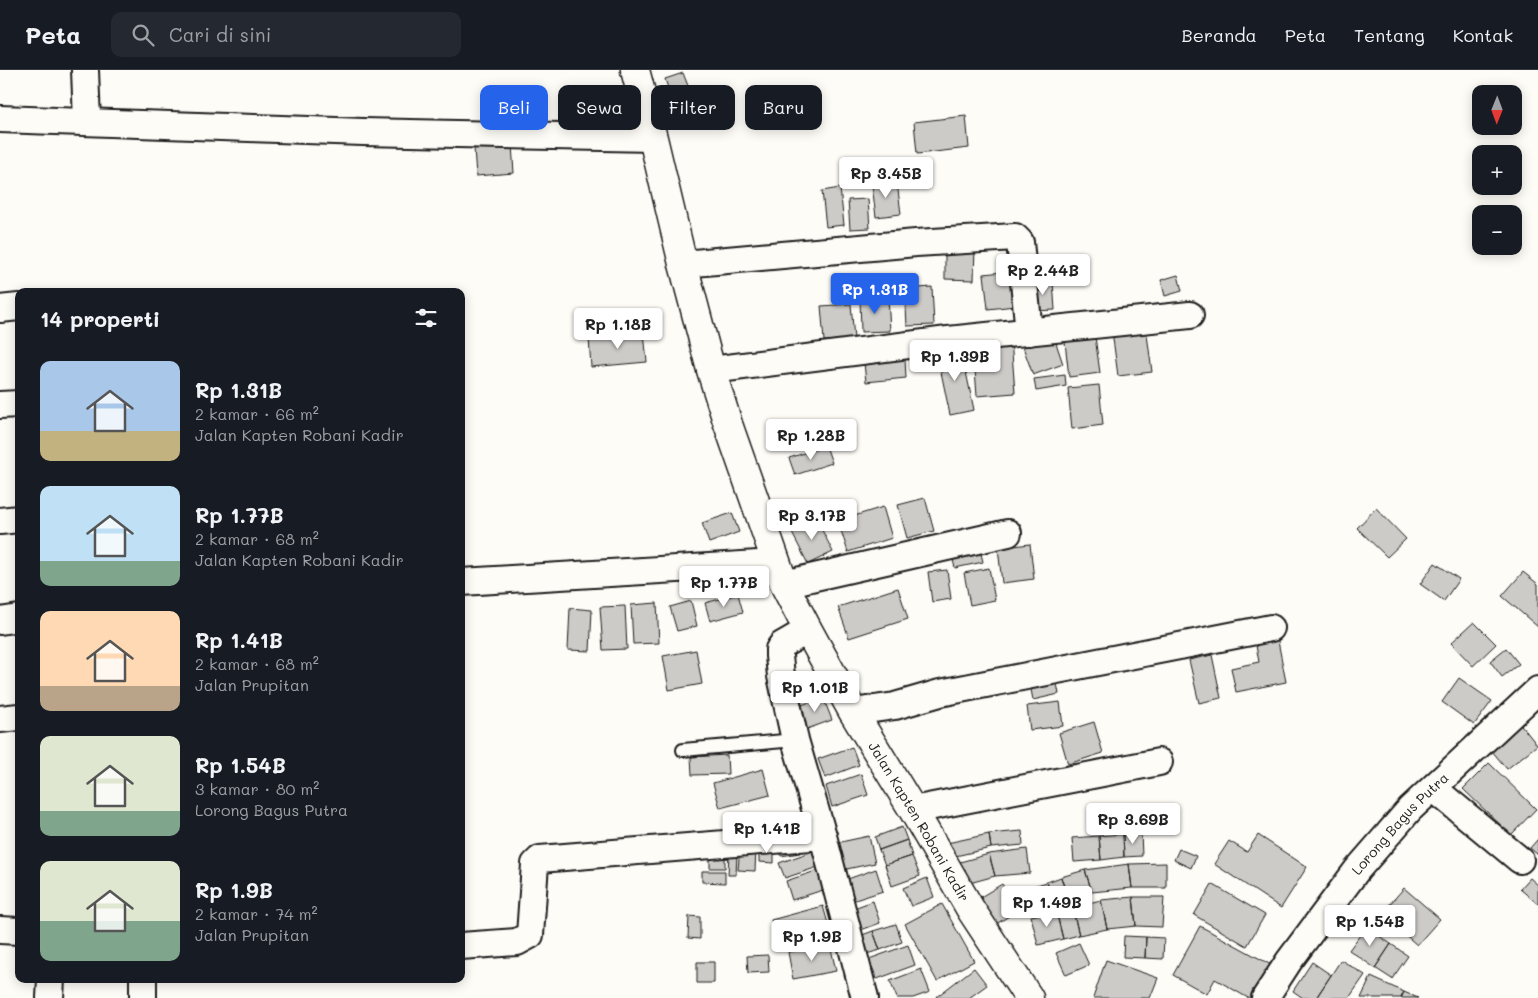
<!DOCTYPE html>
<html lang="id">
<meta charset="utf-8">
<style>
:root{--surface:#171b24;--page:#242831;--text:#f1f3f6;--muted:#9ea1a6;--line:#363941;--accent:#2563eb}
body{margin:0;font-family:Mali,sans-serif;background:var(--page);color:var(--text);height:100vh;display:flex;flex-direction:column;font-size:19px;white-space:nowrap}
*{box-sizing:border-box;margin:0}
p{font-size:16px;color:var(--muted)}
.icon{flex:none;width:28px;height:28px;fill:none;stroke:currentColor;stroke-width:2;stroke-linecap:round;stroke-linejoin:round}
.map{position:relative;flex:1;overflow:hidden}
.details{position:absolute;left:15px;top:218px;width:450px;height:695px;display:flex;flex-direction:column;background:var(--surface);border-radius:10px;box-shadow:0 2px 12px #0003}
.details>*{flex:none}
.banner{position:absolute;left:480px;top:15px;width:475px;height:45px;display:flex;gap:10px}
.needle{width:32px;rotate:181deg}
.buttons{position:absolute;left:1472px;top:15px;display:grid;gap:10px}
.buttons a{display:grid;place-items:center;width:50px;height:50px;border-radius:10px;background:var(--surface);box-shadow:0 2px 12px #0003;font-size:25px}
.price{position:absolute;translate:-50% -42px;padding:0 11px;border-radius:5px;background:#fff;color:#222;font-size:16px;line-height:32px;filter:drop-shadow(0 1px 2px #0008)}
.price::after{content:'';position:absolute;left:50%;top:30px;width:15px;height:11px;margin-left:-8px;background:inherit;clip-path:polygon(0 0,100% 0,50% 100%)}
.price.on{background:var(--accent);color:#fff}
ul{padding:0;list-style:none}
li{display:flex;align-items:center;gap:15px;height:125px;padding:0 25px}
li span{display:grid;place-items:center;flex:none;width:140px;height:100px;border-radius:10px;color:#555}
li>.icon{margin-inline-start:auto}
span .icon{width:60px;height:60px;fill:#fffc;stroke-width:1}
li b{font-size:21px}
h2{display:flex;justify-content:space-between;align-items:center;height:60px;padding:0 25px;font-size:21px}
.chip{padding:0 18px;border-radius:10px;background:var(--surface);box-shadow:0 2px 12px #0003;font-size:18px;line-height:45px}
.chip.on{background:var(--accent);color:#fff}
header{display:flex;align-items:center;gap:30px;box-sizing:border-box;height:70px;padding:0 25px;background:var(--surface);border-bottom:1px solid var(--line)}
header strong{font-size:24px}
nav{display:flex;gap:28px;margin-inline-start:auto;font-size:18px}
.search{width:350px;height:45px;background:var(--page);display:flex;align-items:center;gap:12px;box-sizing:border-box;padding:0 18px;border-radius:10px;color:var(--muted);font-size:19px}
.map>svg:first-child{display:block}
</style>
<header>
<strong>Peta</strong>
<div class="search"><svg class="icon" aria-label="search" viewBox="0 0 24 24"><circle cx="10" cy="10" r="6"/><path d="M15 15l6 6"/></svg>Cari di sini</div>
<nav><a>Beranda</a><a>Peta</a><a>Tentang</a><a>Kontak</a></nav>
</header>
<div class="map">
<svg width="1538" height="928" viewBox="0 0 1538 928">
<rect width="100%" height="100%" fill="#fdfcf7"/>
<filter id="ink" filterUnits="userSpaceOnUse"><feTurbulence type="fractalNoise" baseFrequency=".02" numOctaves="2"/><feDisplacementMap in="SourceGraphic" scale="10" xChannelSelector="R" yChannelSelector="G"/><feConvolveMatrix kernelMatrix="1 2 1 2 8 2 1 2 1" color-interpolation-filters="sRGB"/></filter>
<g filter="url(#ink)">
<!-- building -->
<path fill="#cccbc8" stroke="#1c1c1c" d="M683,3L690,21L671,27L665,9Z
M966,46L969,78L917,84L914,52Z
M512,75L514,103L476,106L474,78Z
M897,112L901,144L876,147L872,115Z
M840,118L844,155L826,157L822,121Z
M868,129L870,158L850,159L848,130Z
M945,177H975L974,210L945,209Z
M1011,201L1015,236L988,239L984,204Z
M1178,205L1182,221L1165,226L1161,210Z
M1053,211L1055,240L1033,241L1031,212Z
M932,217L934,255L907,256L905,219Z
M888,227L890,261L861,262L860,228Z
M851,234L854,269L824,271L821,236Z
M1146,257L1152,302L1118,306L1112,261Z
M1094,259L1100,303L1069,307L1064,263Z
M644,263L647,292L591,297L589,268Z
M1053,264L1063,294L1033,305L1022,274Z
M1011,269L1015,323L977,326L973,272Z
M961,278L974,340L950,345L937,283Z
M905,289L906,308L866,312L864,293Z
M1065,305L1066,316L1036,321L1034,309Z
M1099,315L1103,355L1072,359L1068,318Z
M826,376L832,393L795,405L789,388Z
M925,428L934,461L907,468L898,435Z
M883,437L892,468L848,482L838,451Z
M1376,438L1406,469L1387,487L1357,458Z
M732,443L739,462L709,473L702,453Z
M816,448L833,482L808,494L791,461Z
M1030,474L1034,509L1002,513L998,478Z
M979,475L983,492L955,498L951,482Z
M1435,493L1459,509L1444,531L1420,514Z
M989,498L995,530L970,535L964,503Z
M947,500L951,529L932,532L928,502Z
M1523,502L1538,514V557L1502,526Z
M898,518L908,549L849,568L838,537Z
M738,524L743,542L710,551L705,533Z
M691,531L697,556L677,561L670,537Z
M657,533L659,573L633,574L631,535Z
M625,536L627,579L603,580L600,537Z
M570,538L592,540L590,581L568,580Z
M1474,552L1496,574L1473,596L1451,573Z
M1277,566L1286,612L1236,622L1231,598L1259,592L1255,570Z
M1506,578L1519,594L1502,607L1490,591Z
M696,580L702,614L669,620L663,586Z
M1212,585L1221,628L1199,633L1189,590Z
M1055,603L1059,624L1033,630L1029,609Z
M1459,608L1492,631L1474,655L1442,632Z
M823,627L832,650L807,659L799,636Z
M1060,632L1063,656L1030,660L1027,636Z
M1518,651L1537,675L1507,699L1487,675Z
M1094,652L1103,683L1068,694L1059,663Z
M852,677L859,695L825,708L818,689Z
M727,685L728,704L692,705L691,687Z
M1489,693L1536,739L1511,765L1463,719Z
M763,699L770,725L720,738L713,713Z
M861,704L868,725L832,737L826,716Z
M902,757L907,770L879,780L875,767Z
M1022,761L1023,775L991,778L989,764Z
M1141,763L1142,786L1124,787L1123,764Z
M989,764L991,778L951,787L947,773Z
M1123,764L1124,787L1101,790L1099,766Z
M1258,765L1307,797L1281,838L1214,794L1229,771L1247,782Z
M869,766L875,793L842,800L836,773Z
M1099,766L1101,790L1074,792L1072,768Z
M1538,769V785L1530,778Z
M797,770L800,783L781,786L779,773Z
M907,770L912,786L885,795L879,780Z
M759,775H774V793L759,792Z
M740,776L756,777L755,801L738,800Z
M819,779L824,795L785,808L779,793Z
M1027,779L1030,803L995,806L989,784Z
M1179,779L1196,786L1191,798L1174,790Z
M710,782H725V798H710Z
M729,782H737L736,805H728Z
M989,784L995,806L966,814L960,792Z
M912,786L920,806L892,816L885,795Z
M1166,793V818H1132L1129,794Z
M1129,794L1132,818L1092,822L1085,800Z
M822,799L829,818L792,830L786,811Z
M876,799L883,821L852,831L845,810Z
M1085,800L1092,822L1068,830L1061,807Z
M702,801H725V813L702,812Z
M1061,807L1068,830L1054,834L1047,812Z
M927,808L934,827L911,836L903,818Z
M1530,808L1538,815V834L1520,819Z
M1047,812L1054,834L1027,843L1020,820Z
M1002,814L1019,840L996,854L979,828Z
M1212,814L1265,845L1247,876L1194,845Z
M1404,818L1440,849L1417,875L1381,844Z
M1133,827L1136,856L1107,859L1101,830Z
M1133,827H1164L1162,857L1136,856Z
M1101,830L1107,859L1079,865L1072,837Z
M873,831L880,853L861,860L854,838Z
M942,834L974,891L937,911L905,854Z
M823,836L831,864L779,878L771,850Z
M1072,837L1079,865L1063,869L1056,841Z
M1056,841L1063,869L1038,875L1031,846Z
M689,846L700,847V869L688,868Z
M896,854L902,872L880,880L873,861Z
M1200,856L1275,897L1258,928H1248L1215,909L1207,924L1173,905Z
M1366,857L1391,874L1375,898L1349,880Z
M873,861L880,880L863,885L857,867Z
M1124,866L1146,867L1145,888L1123,887Z
M1146,867L1164,868L1163,889L1145,888Z
M1079,873L1089,895L1066,905L1056,883Z
M830,874L836,901L793,909L788,882Z
M1391,874L1408,886L1392,909L1375,898Z
M908,875L915,895L877,909L869,889Z
M768,885L769,902L748,903L747,886Z
M1106,890L1158,908L1150,928H1093Z
M1341,890L1365,905L1349,928H1316Z
M697,892H714V913H697Z
M1312,892L1331,905L1316,928H1303L1293,921Z
M974,898L987,915L969,928H935Z
M921,899L930,922L913,928H897L890,911Z
M1371,907L1404,922L1401,928H1361Z
M1404,922L1418,928H1401Z"/>
<g fill="none" stroke-linecap="round" stroke-linejoin="round">
<defs>
<path id="lane" d="M683,680L795,670"/>
<g id="street">
<path d="M85,0L87,52"/>
<path d="M0,49L363,62L653,68"/>
<path d="M683,194L916,173L1015,167L1020,172L1029,262"/>
<path d="M0,239L19,237"/>
<path d="M711,300L948,270L1190,245"/>
<path d="M0,335L19,334"/>
<path d="M0,451L19,449"/>
<path d="M461,512L776,493"/>
<path d="M784,514L1008,463"/>
<path d="M0,551L19,548"/>
<path d="M808,560L782,575L779,579V586L781,606L795,670L823,766L865,928"/>
<path d="M853,642L895,636L940,623L1271,558"/>
<path d="M0,649L19,647"/>
<path d="M1433,718L1520,790"/>
<path d="M913,740L1159,692"/>
<path d="M0,860L19,861"/>
<path d="M461,876L517,872L530,865L535,794L540,789L823,766"/>
<path d="M50,928L51,909"/>
<path d="M143,928V909"/>
<path id="s1" d="M1265,928L1289,891L1357,800L1410,739L1538,620"/>
</g>
<g id="secondary">
<path id="s2" d="M635,0L653,68L683,194L711,300L728,354L784,514L808,560L853,642L913,740L971,840L1029,928"/>
</g>
</defs>
<!-- lane casing -->
<use href="#lane" stroke="#1c1c1c" stroke-width="16"/>
<!-- street casing -->
<use href="#street" stroke="#1c1c1c" stroke-width="30"/>
<!-- secondary casing -->
<use href="#secondary" stroke="#1c1c1c" stroke-width="31"/>
<!-- lane -->
<use href="#lane" stroke="#fdfcf7" stroke-width="12"/>
<!-- street -->
<use href="#street" stroke="#fdfcf7" stroke-width="26"/>
<!-- secondary -->
<use href="#secondary" stroke="#fdfcf7" stroke-width="28"/>
</g>
</g>
<g text-anchor="middle" stroke-width="4" stroke-linejoin="round" paint-order="stroke">
<!-- street labels -->
<g font-size="14" fill="#1c1c1c" stroke="#fdfcf7">
<text dy="5" stroke="none"><textPath href="#s2" startOffset="809">Jalan Kapten Robani Kadir</textPath></text>
<text dy="5" stroke="none"><textPath href="#s1" startOffset="221">Lorong Bagus Putra</textPath></text>
</g>
</g>
</svg>
<div class="buttons">
<a><svg class="needle" viewBox="-14 -14 28 28"><path d="M0-13l5 13h-10z" fill="#e53935"/><path d="M0 13l5-13h-10z" fill="#9ea1a6"/></svg></a>
<a>+</a>
<a>−</a>
</div>
<b class="price" style="left:886px;top:129px">Rp 3.45B</b>
<b class="price" style="left:1043px;top:226px">Rp 2.44B</b>
<b class="price on" style="left:875px;top:245px">Rp 1.31B</b>
<b class="price" style="left:618px;top:280px">Rp 1.18B</b>
<b class="price" style="left:955px;top:312px">Rp 1.39B</b>
<b class="price" style="left:811px;top:391px">Rp 1.28B</b>
<b class="price" style="left:812px;top:471px">Rp 3.17B</b>
<b class="price" style="left:724px;top:538px">Rp 1.77B</b>
<b class="price" style="left:815px;top:643px">Rp 1.01B</b>
<b class="price" style="left:1133px;top:775px">Rp 3.69B</b>
<b class="price" style="left:767px;top:784px">Rp 1.41B</b>
<b class="price" style="left:1047px;top:858px">Rp 1.49B</b>
<b class="price" style="left:1370px;top:877px">Rp 1.54B</b>
<b class="price" style="left:812px;top:892px">Rp 1.9B</b>
<div class="banner">
<a class="chip on">Beli</a>
<a class="chip">Sewa</a>
<a class="chip">Filter</a>
<a class="chip">Baru</a>
</div>
<section class="details">
<h2>14 properti<svg class="icon" aria-label="filters" viewBox="0 0 24 24"><path d="M4 7h16M4 17h16"/><circle cx="9" cy="7" r="2"/><circle cx="15" cy="17" r="2"/></svg></h2>
<ul>
<li><span style="background:linear-gradient(#a9c7e8 70%,#c2b280 0)"><svg class="icon" aria-label="home" viewBox="0 0 24 24"><path d="M3 11l9-7 9 7M6 9v11h12V9"/></svg></span><div><b>Rp 1.31B</b><p>2 kamar · 66 m²</p><p>Jalan Kapten Robani Kadir</p></div></li>
<li><span style="background:linear-gradient(#bfe0f5 75%,#7fa58c 0)"><svg class="icon" aria-label="home" viewBox="0 0 24 24"><path d="M3 11l9-7 9 7M6 9v11h12V9"/></svg></span><div><b>Rp 1.77B</b><p>2 kamar · 68 m²</p><p>Jalan Kapten Robani Kadir</p></div></li>
<li><span style="background:linear-gradient(#ffd9b3 75%,#b9a48a 0)"><svg class="icon" aria-label="home" viewBox="0 0 24 24"><path d="M3 11l9-7 9 7M6 9v11h12V9"/></svg></span><div><b>Rp 1.41B</b><p>2 kamar · 68 m²</p><p>Jalan Prupitan</p></div></li>
<li><span style="background:linear-gradient(#dfe7d0 75%,#7fa58c 0)"><svg class="icon" aria-label="home" viewBox="0 0 24 24"><path d="M3 11l9-7 9 7M6 9v11h12V9"/></svg></span><div><b>Rp 1.54B</b><p>3 kamar · 80 m²</p><p>Lorong Bagus Putra</p></div></li>
<li><span style="background:linear-gradient(#dfe7d0 60%,#7fa58c 0)"><svg class="icon" aria-label="home" viewBox="0 0 24 24"><path d="M3 11l9-7 9 7M6 9v11h12V9"/></svg></span><div><b>Rp 1.9B</b><p>2 kamar · 74 m²</p><p>Jalan Prupitan</p></div></li>
</ul>
</section>
</div>
